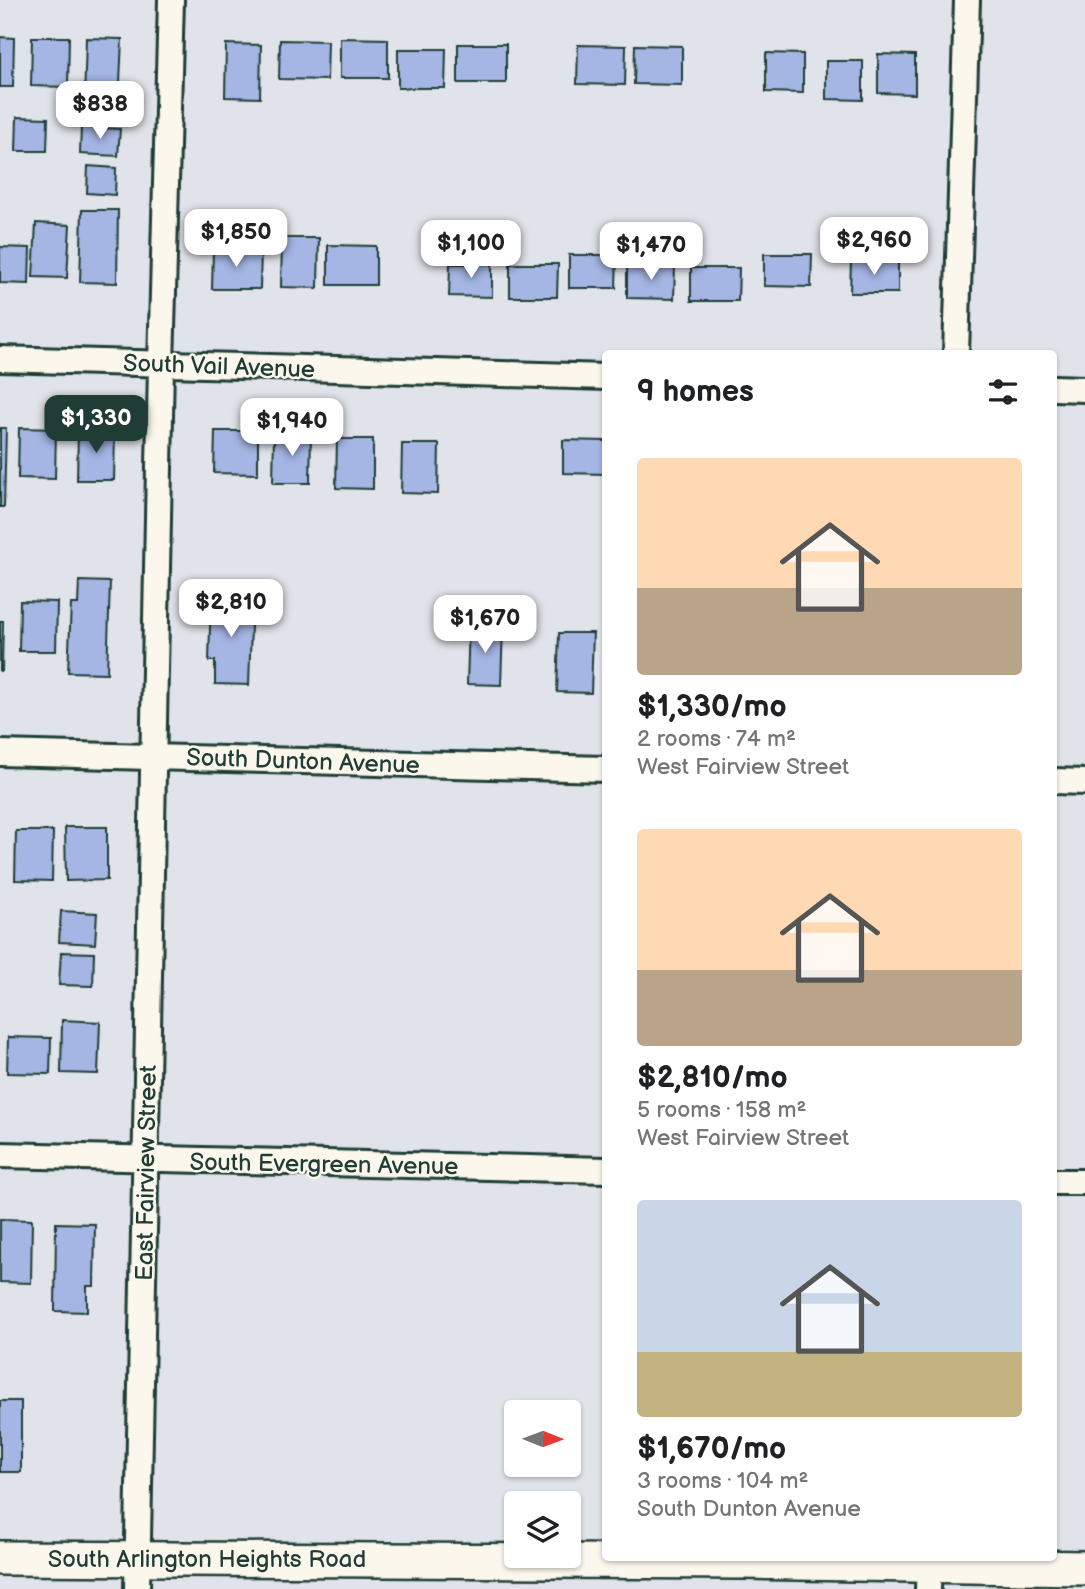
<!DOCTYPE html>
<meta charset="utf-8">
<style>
:root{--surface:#fff;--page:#f6f6f6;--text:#202124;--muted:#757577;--accent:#1f3d34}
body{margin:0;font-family:"Balsamiq Sans",sans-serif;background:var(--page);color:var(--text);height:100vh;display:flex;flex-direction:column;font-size:26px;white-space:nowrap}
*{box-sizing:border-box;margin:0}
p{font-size:23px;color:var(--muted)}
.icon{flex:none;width:38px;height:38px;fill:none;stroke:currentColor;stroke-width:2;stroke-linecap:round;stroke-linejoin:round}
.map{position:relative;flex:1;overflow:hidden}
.drawer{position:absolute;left:602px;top:350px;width:455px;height:1211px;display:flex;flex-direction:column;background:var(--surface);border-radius:7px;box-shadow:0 2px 5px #0004}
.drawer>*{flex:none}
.needle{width:46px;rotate:91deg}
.buttons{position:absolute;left:504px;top:1400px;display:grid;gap:14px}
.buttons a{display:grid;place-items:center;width:77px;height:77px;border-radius:7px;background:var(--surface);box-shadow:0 2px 5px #0004;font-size:35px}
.price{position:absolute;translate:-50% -60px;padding:0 16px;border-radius:14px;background:#fff;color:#222;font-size:23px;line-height:46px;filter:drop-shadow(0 2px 4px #0008)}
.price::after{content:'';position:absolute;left:50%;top:42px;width:21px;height:16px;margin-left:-10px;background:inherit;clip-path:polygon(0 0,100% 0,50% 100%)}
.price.selected{background:var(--accent);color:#fff}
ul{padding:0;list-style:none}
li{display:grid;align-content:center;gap:14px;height:371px;padding:0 35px}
li span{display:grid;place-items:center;height:217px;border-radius:7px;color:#555}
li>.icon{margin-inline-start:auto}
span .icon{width:126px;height:126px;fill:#fffc;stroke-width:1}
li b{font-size:30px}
h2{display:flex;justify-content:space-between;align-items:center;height:84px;padding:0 35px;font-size:30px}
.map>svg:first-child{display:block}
</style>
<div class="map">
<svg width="1085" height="1589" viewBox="0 0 1085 1589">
<rect width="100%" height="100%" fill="#e1e3ea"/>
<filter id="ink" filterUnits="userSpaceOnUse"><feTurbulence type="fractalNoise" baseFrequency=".0143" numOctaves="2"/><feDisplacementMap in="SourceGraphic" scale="14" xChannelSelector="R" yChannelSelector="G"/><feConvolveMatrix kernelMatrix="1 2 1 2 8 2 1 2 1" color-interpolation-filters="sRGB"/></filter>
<g filter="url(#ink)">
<!-- building -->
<path fill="#a5b5e4" stroke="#1f3d34" stroke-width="2" d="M0,37L14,38L13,87H0Z
M32,37H69L68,87L31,86Z
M86,38L122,39L119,104L84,103Z
M340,38L388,39V78H340Z
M280,40L328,41L327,80L279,79Z
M226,44L261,45L260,98L225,97Z
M458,44H506V83H458Z
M578,45L626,46L625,85L577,84Z
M635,45L682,46V85L634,84Z
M398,49H446L445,88H398Z
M766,53L803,54V93L766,92Z
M878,54L915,55V94L878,93Z
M826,61H863V100L826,99Z
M17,117L48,118L47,151H16Z
M81,127L120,129L118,156L80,154Z
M88,166L116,168L115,195L87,193Z
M82,210H118L117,283L80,282Z
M36,223L70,225L67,278L33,277Z
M282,238H319L318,288L281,287Z
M328,245L376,246V285H328Z
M0,247L30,248L29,284L0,283Z
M213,249L261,250L260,289H212Z
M764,254H812L811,287L764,286Z
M569,255H617L616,288H569Z
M851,260H898V293H850Z
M450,264H492V297L449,296Z
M510,264H558L557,297H510Z
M627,265L675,266L674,299L627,298Z
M691,268H739L738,301H691Z
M0,428H6L4,507H0Z
M19,428L56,429L55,479L18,478Z
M78,430H115L114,480H77Z
M215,431H258V474L214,473Z
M274,433L311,434L310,483H273Z
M337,439H373V489L336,488Z
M563,440L606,441V474L563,473Z
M402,444H439L438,494L401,493Z
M79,581L110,582L107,673L68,672L71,604H78Z
M211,595L252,596L249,685L215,684V661H209Z
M20,601L57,602L56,651H19Z
M0,621H3L2,671H0Z
M469,624L503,625L501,685L467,684Z
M559,633H593L591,693L557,692Z
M65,827H107V880L66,881Z
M16,831H53L52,881L15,880Z
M61,911L97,913L95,944L59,942Z
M61,952L94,953L93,986L59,985Z
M62,1020L100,1022L98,1074L61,1073Z
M8,1037L51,1038L50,1074L7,1073Z
M0,1219L32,1220L31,1283L0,1282Z
M56,1223L95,1224L94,1286H87V1312L55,1311Z
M0,1401H21V1472H0Z"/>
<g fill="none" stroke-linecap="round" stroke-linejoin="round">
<defs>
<path id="minor" d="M956,354L967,0
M0,359L606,377
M1054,388L1085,389
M0,753L606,769
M1054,781L1085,782
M0,1155L606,1170
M1054,1182H1085
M137,1589L161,365L171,0
M928,1589L929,1558"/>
<path id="secondary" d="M0,1558L744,1562L1085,1568"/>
</defs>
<!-- minor casing -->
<use href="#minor" stroke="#1f3d34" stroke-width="30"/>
<!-- secondary casing -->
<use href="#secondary" stroke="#1f3d34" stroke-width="38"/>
<!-- minor -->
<use href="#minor" stroke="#fbf7ec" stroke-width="24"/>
<!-- secondary -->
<use href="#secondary" stroke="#fbf7ec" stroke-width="33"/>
</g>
</g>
<g text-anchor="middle" stroke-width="5" stroke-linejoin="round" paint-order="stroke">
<!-- street labels -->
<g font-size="24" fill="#1f3d34" stroke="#fbf7ec">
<text transform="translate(219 366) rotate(2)" y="8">South Vail Avenue</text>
<text transform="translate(303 761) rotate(2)" y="8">South Dunton Avenue</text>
<text transform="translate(324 1164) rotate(1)" y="8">South Evergreen Avenue</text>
<text transform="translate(146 1173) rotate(-89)" y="8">East Fairview Street</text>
<text x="207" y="1567">South Arlington Heights Road</text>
</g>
</g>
</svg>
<div class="buttons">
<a><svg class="needle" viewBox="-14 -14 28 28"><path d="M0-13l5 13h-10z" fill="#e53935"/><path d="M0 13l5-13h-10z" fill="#757577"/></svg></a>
<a><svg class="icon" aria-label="layers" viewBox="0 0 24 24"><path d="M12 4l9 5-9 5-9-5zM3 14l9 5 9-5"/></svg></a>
</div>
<b class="price" style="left:100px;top:141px">$838</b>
<b class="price" style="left:236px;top:269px">$1,850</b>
<b class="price" style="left:874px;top:277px">$2,960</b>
<b class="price" style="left:471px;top:280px">$1,100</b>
<b class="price" style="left:651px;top:282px">$1,470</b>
<b class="price selected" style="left:96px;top:455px">$1,330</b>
<b class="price" style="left:292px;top:458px">$1,940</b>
<b class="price" style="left:231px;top:639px">$2,810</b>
<b class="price" style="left:485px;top:655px">$1,670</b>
<section class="drawer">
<h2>9 homes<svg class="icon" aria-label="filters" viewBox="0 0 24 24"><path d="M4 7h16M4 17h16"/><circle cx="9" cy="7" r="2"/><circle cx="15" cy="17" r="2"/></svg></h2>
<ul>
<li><span style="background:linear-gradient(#ffd9b3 60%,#b9a48a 0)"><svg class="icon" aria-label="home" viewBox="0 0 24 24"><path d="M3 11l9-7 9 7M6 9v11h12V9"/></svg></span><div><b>$1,330/mo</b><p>2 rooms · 74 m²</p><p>West Fairview Street</p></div></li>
<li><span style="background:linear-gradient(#ffd9b3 65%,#b9a48a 0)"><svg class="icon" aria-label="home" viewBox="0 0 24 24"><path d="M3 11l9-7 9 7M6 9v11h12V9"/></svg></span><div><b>$2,810/mo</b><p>5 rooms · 158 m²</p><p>West Fairview Street</p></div></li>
<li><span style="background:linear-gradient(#c9d6e8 70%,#c2b280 0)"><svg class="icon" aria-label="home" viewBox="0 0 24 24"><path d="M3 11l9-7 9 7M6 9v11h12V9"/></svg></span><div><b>$1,670/mo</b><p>3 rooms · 104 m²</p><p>South Dunton Avenue</p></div></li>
</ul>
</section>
</div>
